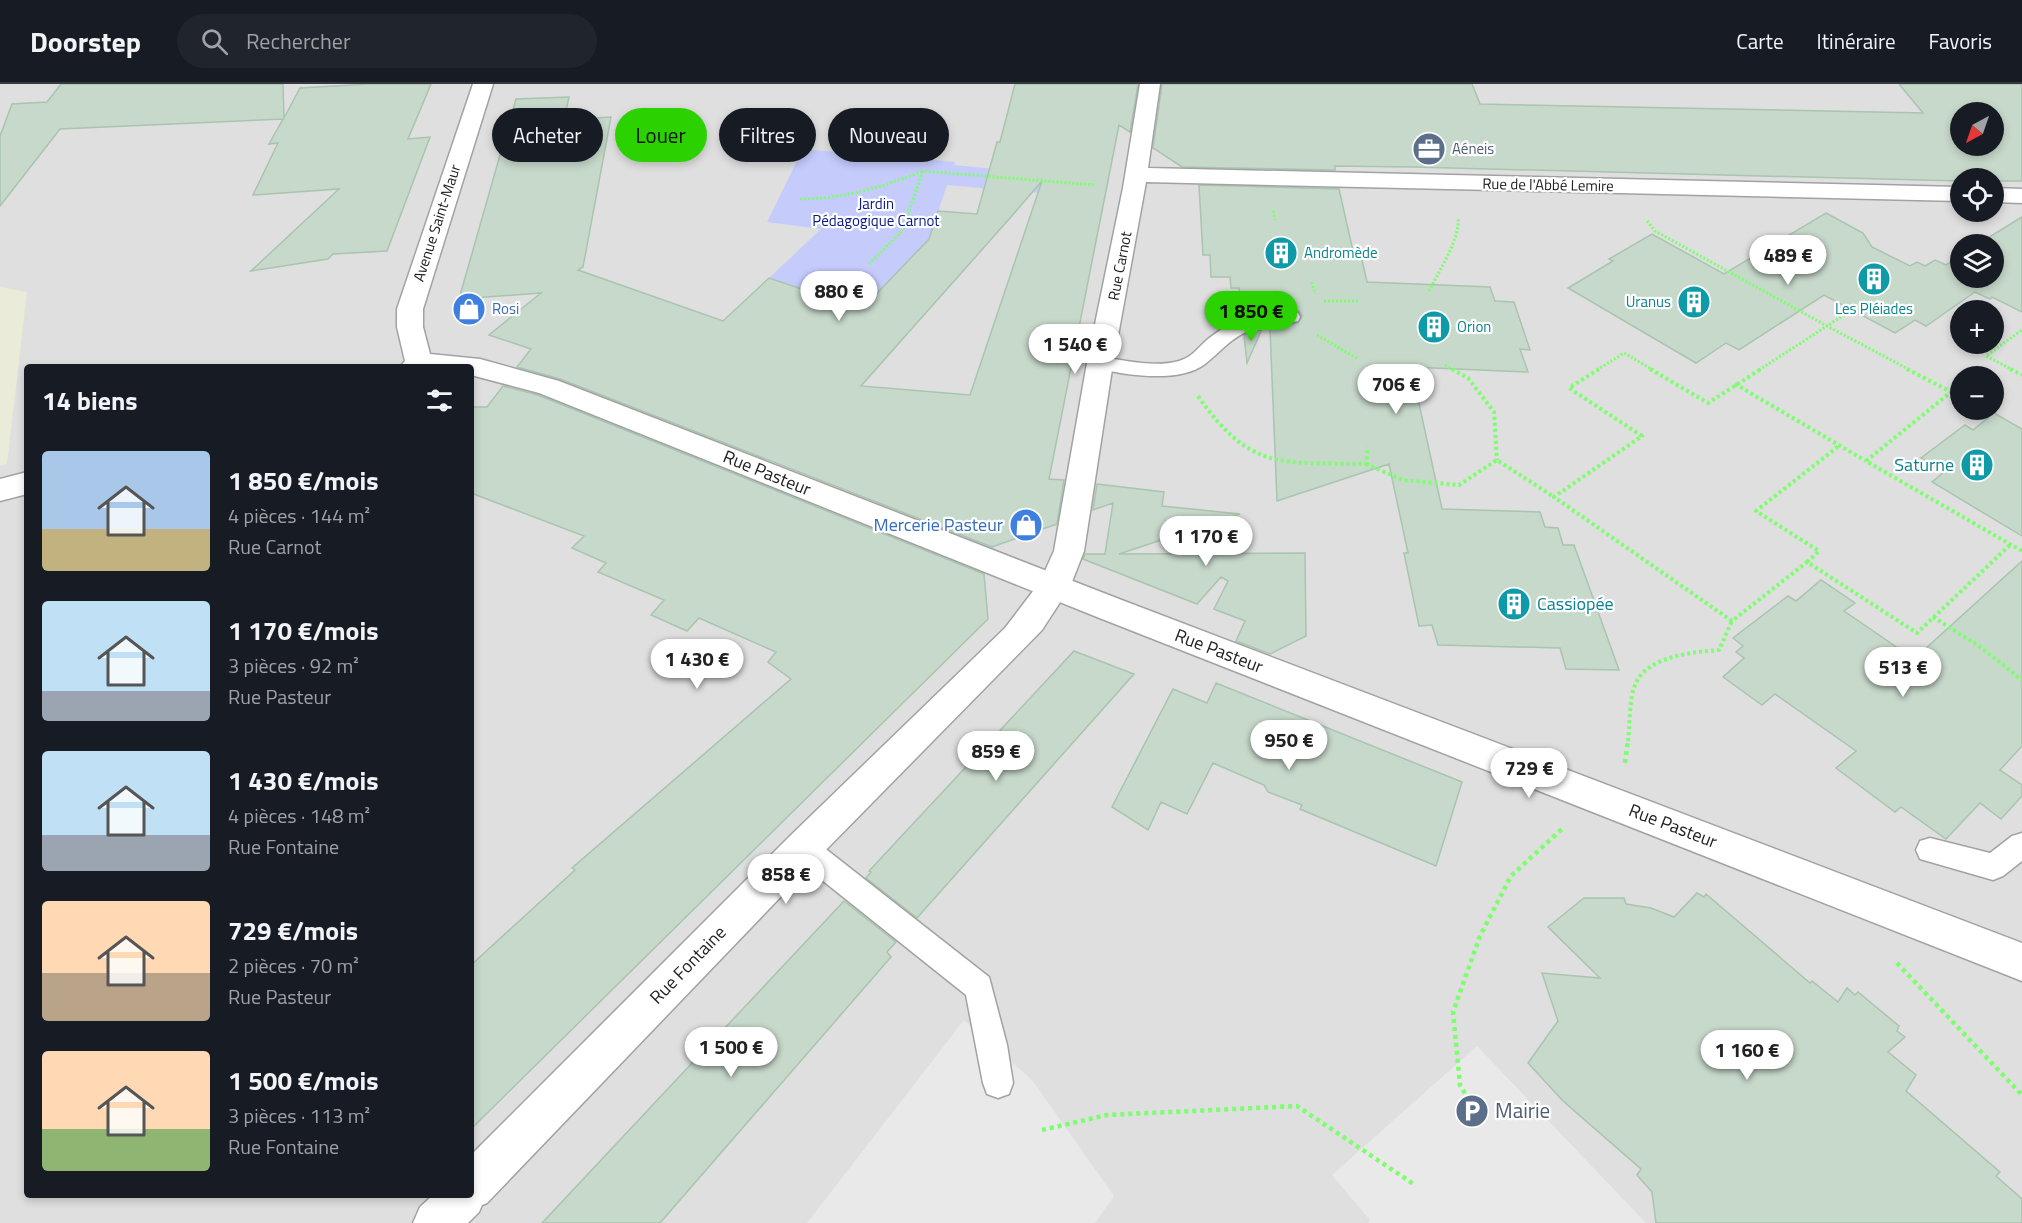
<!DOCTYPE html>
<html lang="fr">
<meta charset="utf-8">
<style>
:root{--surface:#171b24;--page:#20242c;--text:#f1f3f6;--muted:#9ea1a6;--line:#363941;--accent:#2cd200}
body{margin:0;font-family:"Titillium Web",sans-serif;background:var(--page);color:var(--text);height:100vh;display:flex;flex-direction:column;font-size:22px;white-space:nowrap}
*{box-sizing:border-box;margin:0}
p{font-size:20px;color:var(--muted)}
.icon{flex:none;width:33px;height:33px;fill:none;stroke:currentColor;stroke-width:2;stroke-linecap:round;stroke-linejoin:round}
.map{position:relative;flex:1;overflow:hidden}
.side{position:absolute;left:24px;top:280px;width:450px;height:834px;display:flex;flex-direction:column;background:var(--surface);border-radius:6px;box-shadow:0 3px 9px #0003}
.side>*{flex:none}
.top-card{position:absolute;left:492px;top:24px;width:570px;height:54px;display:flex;gap:12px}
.needle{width:39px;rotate:220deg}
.tools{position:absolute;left:1950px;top:18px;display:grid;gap:12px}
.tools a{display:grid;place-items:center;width:54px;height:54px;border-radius:50%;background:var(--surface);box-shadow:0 3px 9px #0003;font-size:30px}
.price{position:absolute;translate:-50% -51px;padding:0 14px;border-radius:21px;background:#fff;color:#222;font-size:20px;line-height:39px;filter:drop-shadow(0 2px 3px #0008)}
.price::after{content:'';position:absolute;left:50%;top:36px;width:18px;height:14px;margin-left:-9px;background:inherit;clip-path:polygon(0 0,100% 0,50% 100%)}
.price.on{background:var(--accent);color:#111}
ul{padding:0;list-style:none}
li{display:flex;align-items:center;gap:18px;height:150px;padding:0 18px}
li span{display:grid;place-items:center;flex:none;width:168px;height:120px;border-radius:6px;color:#555}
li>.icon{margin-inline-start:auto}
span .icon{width:72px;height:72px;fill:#fffc;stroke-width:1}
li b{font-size:26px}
h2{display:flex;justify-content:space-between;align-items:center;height:72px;padding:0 18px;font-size:26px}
.chip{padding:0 21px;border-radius:27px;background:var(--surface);box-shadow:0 3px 9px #0003;font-size:21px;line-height:54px}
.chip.on{background:var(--accent);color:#111}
header{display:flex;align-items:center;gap:36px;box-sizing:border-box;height:84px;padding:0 30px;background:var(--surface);border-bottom:2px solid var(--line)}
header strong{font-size:28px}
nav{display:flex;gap:33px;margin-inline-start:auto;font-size:21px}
.search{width:420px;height:54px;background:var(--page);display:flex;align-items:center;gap:15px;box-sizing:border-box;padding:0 21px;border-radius:33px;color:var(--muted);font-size:22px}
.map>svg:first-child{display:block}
</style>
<header>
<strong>Doorstep</strong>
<div class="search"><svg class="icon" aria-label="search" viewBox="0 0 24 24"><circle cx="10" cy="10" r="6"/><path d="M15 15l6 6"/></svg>Rechercher</div>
<nav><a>Carte</a><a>Itinéraire</a><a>Favoris</a></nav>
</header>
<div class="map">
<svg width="2022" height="1139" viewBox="0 0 2022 1139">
<rect width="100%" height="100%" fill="#e8f2ec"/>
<!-- residential -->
<path fill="#dedfde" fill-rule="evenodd" d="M0,0H2022V1139H0ZM1960,28H1994V62H1960ZM1960,94H1994V128H1960ZM1960,160H1994V194H1960ZM1960,226H1994V260H1960ZM27,284H471V1112H27ZM1960,292H1994V326H1960Z"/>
<!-- industrial -->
<path fill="#ebebd9" d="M0,203L27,208L7,380L0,382Z"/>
<!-- park -->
<path fill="#c5ccfc" d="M803,65L955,78L954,81L1109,96L1105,115L947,101L929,155L862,225L768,195L821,145L767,138Z"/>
<!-- parking -->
<path fill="#e9e9e9" d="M964,936L1032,996L1114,1112L1095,1139H807Z
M1477,962L1646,1139H1368L1370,1136L1332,1091Z"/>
<!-- building -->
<path fill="#c7d9cb" stroke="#a9c4af" stroke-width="1.5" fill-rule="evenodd" d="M61,0H283L284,34L300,4L369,0H431L408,55L430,53L387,167L333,170L328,175L251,187L339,105L253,111L278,59L269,60L283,35L60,45L0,122V52L12,20L47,18Z
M1015,0H1138L1130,48L1119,41L1049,395L1064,396L1057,440L992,463L560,295L517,283L531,265L489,251L541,209L459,215L516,15L569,13L564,36L611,33L583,183L578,186L723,237L769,194L862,225L929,155L938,127L977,130L997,58H1000ZM1042,97L970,311L861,302L1010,134Z
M1162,0H1472L1480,20L1923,29L1899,0H2022V97H1994V94H1960V97L1412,83L1335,82V86L1182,83L1153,64ZM1960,28H1994V62H1960Z
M1199,101L1339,105L1353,167H1360L1367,198L1490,203L1495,217L1514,218L1530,266L1520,265L1528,288L1411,283L1442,425L1540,428L1545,443L1558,444L1563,461H1574L1619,586L1566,585L1560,564L1438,561L1432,541L1419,542L1404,469H1408L1389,380L1277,417L1270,244L1298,239L1302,232L1299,227L1291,225L1243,233L1239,204H1231L1230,193H1211L1210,171H1203Z
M1826,129L1863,149L1872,163L1910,182L1917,178L1925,182L1935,176L1946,181L1960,172V194H1994V160H1978L2022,133V228L1992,213L1990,215L1975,208L1926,242L1915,236L1895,249L1824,211L1739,266L1726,259L1696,279L1568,204L1613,177L1609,175L1652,150L1724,190Z
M1262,245L1247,279L1244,251Z
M503,302L538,311L984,490L988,535L471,1045V881L575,786L572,784L791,595L768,578L776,568L699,534L687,547L651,531L664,516L598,488L606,479L572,464L584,452L471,409V323H487Z
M1994,329L2022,345V452L1932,398L1944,388L1921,374L1965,341L1973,346Z
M1097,400L1164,408L1162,422L1240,430L1119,470L1305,469L1306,552L1270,570L1236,557L1245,537L1214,525L1228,497L1221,493L1197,520L1083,475L1085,470H1105L1113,419L1093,426Z
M2022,477V662L2000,686L2022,701V712L2001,735L1980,719L1946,755L1901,723L1895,728L1836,684L1856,667L1775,610L1762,621L1723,593L1744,574L1736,568L1743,562L1733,554L1788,512L1796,517L1821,496L1855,519L1844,527L1914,575Z
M1074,567L1134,590L917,834L866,794L871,788L869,787Z
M1216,599L1462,698L1436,782L1300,725L1302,721L1268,708L1264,701L1213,679L1187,730L1161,718L1148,746L1112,723L1173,605L1207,619Z
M1697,809L1704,813L1706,810L1810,899L1812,897L1838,918L1847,904L1855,911L1858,908L1899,942L1897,947L1905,953L1888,968L1916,991L1906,1007L2000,1088L1996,1092L2022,1115V1139H1656L1652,1108L1637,1091L1641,1085L1563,1017L1528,979L1558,937L1542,889L1600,894L1548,843L1584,814H1624L1626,820L1651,824L1674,833Z
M844,817L896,858L887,868L891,873L660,1139H542Z"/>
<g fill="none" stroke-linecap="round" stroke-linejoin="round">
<defs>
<path id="service" d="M1291,227L1298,229L1300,233L1298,237C1281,241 1264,240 1248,247C1230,255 1220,268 1205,280C1179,300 1122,291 1093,283L1090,279L1093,275L1100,273C1125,276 1154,284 1179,277C1194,273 1200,260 1212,252C1235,234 1263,229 1291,227Z
M2022,749V777L2003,792L1993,796L1920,775L1916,766L1920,757L1930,754L1990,769L2012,752Z
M803,752L813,755L989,893L1007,961L1013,999L1009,1010L998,1014L987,1010L983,999L966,911L793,773L789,764L793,755Z"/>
<path id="minor" d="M1140,0H1160L1148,84L1960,103V117L1146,98L1113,279L1084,467L1070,503L1042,546L816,776L487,1119L482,1121L479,1128L468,1139H413L420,1123L432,1112H471V1071L790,752L1005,544L1040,498L1054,467L1087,279L1123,104Z
M1994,104L2022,105V119L1994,118Z"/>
<path id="tertiary" d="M473,0H493L423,225V243L430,270L480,275L559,297L1119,515L2022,859V897L1097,533L539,309L471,291V284H399L405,277L397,243V225Z
M27,388V410L0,417V395Z"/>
</defs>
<!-- service casing -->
<use href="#service" stroke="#a2a2a2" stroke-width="3"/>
<!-- minor casing -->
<use href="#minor" stroke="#a2a2a2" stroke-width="3"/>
<!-- tertiary casing -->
<use href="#tertiary" stroke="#a2a2a2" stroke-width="3"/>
<!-- path-far2 -->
<path stroke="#7bff6c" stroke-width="3" stroke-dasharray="2 2" stroke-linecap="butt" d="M800,115C844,115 882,103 923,87
M1273,127L1275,136
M1647,137L1655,147L1827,242L1861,220
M869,180L902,147L923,87L1095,101
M1312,198L1315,210
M1429,207C1438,189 1461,153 1458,134
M1324,217H1360
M1317,251L1358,275
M1445,281L1454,286
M1597,286L1624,269L1653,286
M1759,286L1827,242L1910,286
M2013,286L1986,272L2022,246"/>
<!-- path-far1 -->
<path stroke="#7bff6c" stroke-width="4" stroke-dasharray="3 3" stroke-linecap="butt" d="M1452,285L1468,294L1494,328L1497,376
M1599,285L1569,304L1642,352L1554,413L1732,537L1807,478L1917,549L2010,461
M1650,285L1708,319L1761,285
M1907,285L1951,308L1866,377L2022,467
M2010,285L2022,291
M1735,300L1866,377
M1198,312C1251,388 1281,378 1366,380L1368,363
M1366,380L1403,396L1459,401L1497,376L1554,413
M1807,478L1819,467L1756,427L1840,361
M1933,533L1979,562L2022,596
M1628,657C1630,641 1629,615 1635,601C1646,572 1694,568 1719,566L1732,537"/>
<!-- path -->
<path stroke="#7bff6c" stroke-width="4.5" stroke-dasharray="4 4" stroke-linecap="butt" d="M1625,679L1628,656
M1897,879L2022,1011
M1481,1037L1460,1001L1453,928L1480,852L1511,792L1562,745
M1042,1046L1107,1031L1297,1022L1415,1101"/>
<!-- service -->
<use href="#service" fill="#fff" fill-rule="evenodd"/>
<!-- minor -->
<use href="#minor" fill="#fff" fill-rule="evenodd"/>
<!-- tertiary -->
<use href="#tertiary" fill="#fff" fill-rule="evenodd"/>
</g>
<!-- icons -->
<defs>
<symbol id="office-disc" viewBox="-11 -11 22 22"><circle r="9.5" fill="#5c6f8a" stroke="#fff"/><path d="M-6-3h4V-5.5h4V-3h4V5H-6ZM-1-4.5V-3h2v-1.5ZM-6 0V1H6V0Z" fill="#fff"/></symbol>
<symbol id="building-disc" viewBox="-11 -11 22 22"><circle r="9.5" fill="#0f9aa8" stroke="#fff"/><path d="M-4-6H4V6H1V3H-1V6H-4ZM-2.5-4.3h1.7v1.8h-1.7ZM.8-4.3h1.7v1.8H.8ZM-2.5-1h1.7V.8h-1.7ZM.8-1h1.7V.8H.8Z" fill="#fff"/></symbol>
<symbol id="shop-disc" viewBox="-11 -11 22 22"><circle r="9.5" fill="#3f7fe0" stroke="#fff"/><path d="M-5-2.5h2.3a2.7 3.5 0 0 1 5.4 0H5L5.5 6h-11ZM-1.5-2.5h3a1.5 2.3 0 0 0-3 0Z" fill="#fff"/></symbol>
<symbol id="parking-disc" viewBox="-11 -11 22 22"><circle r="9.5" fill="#5c6f8a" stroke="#fff"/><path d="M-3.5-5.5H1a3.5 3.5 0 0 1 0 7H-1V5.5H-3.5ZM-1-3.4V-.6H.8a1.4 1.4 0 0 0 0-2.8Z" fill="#fff"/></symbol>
</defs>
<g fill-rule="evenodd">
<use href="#office-disc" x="1410" y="46" width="38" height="38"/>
<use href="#building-disc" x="1262" y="150" width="38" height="38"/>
<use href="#building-disc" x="1855" y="176" width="38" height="38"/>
<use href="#building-disc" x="1675" y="199" width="38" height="38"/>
<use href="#shop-disc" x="450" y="206" width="38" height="38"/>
<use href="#building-disc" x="1415" y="224" width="38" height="38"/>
<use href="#building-disc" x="1958" y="362" width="38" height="38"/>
<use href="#shop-disc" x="1007" y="422" width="38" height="38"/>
<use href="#building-disc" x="1495" y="501" width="38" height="38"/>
<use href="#parking-disc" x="1453" y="1008" width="38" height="38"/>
</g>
<g text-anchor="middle" stroke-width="4.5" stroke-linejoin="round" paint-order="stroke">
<!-- far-service labels -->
<g font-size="15" fill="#4e5e75" stroke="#fff" text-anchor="start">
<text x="1452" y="70">Aéneis</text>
</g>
<!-- far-street labels -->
<g font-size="15" fill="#212121" stroke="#fff">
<text transform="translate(1548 101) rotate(1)" y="5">Rue de l'Abbé Lemire</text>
<text transform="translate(437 139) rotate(-72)" y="5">Avenue Saint-Maur</text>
<text transform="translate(1120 182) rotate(-79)" y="5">Rue Carnot</text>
</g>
<!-- far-park labels -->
<g font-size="15" fill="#081886" stroke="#fff">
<text x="876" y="125">Jardin<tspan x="876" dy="17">Pédagogique Carnot</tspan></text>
</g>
<!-- far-culture labels -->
<g font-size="15" fill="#0d838f" stroke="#fff" text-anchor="start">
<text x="1304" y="174">Andromède</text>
<text x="1671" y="223" text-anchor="end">Uranus</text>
<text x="1874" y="230" text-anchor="middle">Les Pléiades</text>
<text x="1457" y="248">Orion</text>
</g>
<!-- far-shop labels -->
<g font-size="15" fill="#366cbe" stroke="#fff" text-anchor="start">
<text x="492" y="230">Rosi</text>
</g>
<!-- culture labels -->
<g font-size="18" fill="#0d838f" stroke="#fff" text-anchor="end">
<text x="1954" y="387">Saturne</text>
<text x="1537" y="526" text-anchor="start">Cassiopée</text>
</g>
<!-- street labels -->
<g font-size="18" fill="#212121" stroke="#fff">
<text transform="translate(767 389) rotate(22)" y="6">Rue Pasteur</text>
<text transform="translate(1219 567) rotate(21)" y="6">Rue Pasteur</text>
<text transform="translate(1673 742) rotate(21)" y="6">Rue Pasteur</text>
<text transform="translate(688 881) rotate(-46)" y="6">Rue Fontaine</text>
</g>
<!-- shop labels -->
<g font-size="18" fill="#366cbe" stroke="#fff" text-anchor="end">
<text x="1003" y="447">Mercerie Pasteur</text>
</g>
<!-- near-service labels -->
<g font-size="21" fill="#4e5e75" stroke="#fff" text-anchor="start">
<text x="1495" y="1034">Mairie</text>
</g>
</g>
</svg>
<div class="tools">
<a><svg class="needle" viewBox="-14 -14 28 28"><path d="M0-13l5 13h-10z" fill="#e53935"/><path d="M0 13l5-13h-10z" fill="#9ea1a6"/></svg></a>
<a><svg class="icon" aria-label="locate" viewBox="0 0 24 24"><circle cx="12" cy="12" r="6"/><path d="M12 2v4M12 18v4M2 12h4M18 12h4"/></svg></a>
<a><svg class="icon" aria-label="layers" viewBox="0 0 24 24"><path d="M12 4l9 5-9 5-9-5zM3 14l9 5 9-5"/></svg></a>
<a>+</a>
<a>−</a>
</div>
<b class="price" style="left:1788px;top:202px">489 €</b>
<b class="price" style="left:839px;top:238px">880 €</b>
<b class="price on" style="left:1251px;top:258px">1 850 €</b>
<b class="price" style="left:1075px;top:291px">1 540 €</b>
<b class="price" style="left:1396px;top:331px">706 €</b>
<b class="price" style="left:1206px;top:483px">1 170 €</b>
<b class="price" style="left:697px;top:606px">1 430 €</b>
<b class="price" style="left:1903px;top:614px">513 €</b>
<b class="price" style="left:1289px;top:687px">950 €</b>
<b class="price" style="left:996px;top:698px">859 €</b>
<b class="price" style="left:1529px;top:715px">729 €</b>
<b class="price" style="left:786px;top:821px">858 €</b>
<b class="price" style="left:731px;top:994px">1 500 €</b>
<b class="price" style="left:1747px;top:997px">1 160 €</b>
<div class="top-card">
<a class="chip">Acheter</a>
<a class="chip on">Louer</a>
<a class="chip">Filtres</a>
<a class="chip">Nouveau</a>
</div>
<section class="side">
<h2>14 biens<svg class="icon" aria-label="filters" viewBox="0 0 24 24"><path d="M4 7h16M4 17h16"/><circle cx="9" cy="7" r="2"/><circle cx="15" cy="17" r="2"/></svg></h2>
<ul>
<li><span style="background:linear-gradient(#a9c7e8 65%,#c2b280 0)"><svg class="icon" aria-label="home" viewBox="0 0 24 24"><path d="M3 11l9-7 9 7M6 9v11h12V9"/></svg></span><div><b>1 850 €/mois</b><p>4 pièces · 144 m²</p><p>Rue Carnot</p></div></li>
<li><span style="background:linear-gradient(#bfe0f5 75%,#9aa5b1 0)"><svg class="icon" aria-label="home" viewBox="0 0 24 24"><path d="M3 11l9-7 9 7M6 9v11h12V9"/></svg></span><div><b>1 170 €/mois</b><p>3 pièces · 92 m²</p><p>Rue Pasteur</p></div></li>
<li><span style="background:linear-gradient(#bfe0f5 70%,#9aa5b1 0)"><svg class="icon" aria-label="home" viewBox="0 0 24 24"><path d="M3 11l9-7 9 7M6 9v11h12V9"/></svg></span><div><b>1 430 €/mois</b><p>4 pièces · 148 m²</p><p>Rue Fontaine</p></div></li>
<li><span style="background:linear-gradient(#ffd9b3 60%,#b9a48a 0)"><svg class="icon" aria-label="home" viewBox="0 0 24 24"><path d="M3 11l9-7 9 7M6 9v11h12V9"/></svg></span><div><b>729 €/mois</b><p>2 pièces · 70 m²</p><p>Rue Pasteur</p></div></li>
<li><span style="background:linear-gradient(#ffd9b3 65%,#8fb573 0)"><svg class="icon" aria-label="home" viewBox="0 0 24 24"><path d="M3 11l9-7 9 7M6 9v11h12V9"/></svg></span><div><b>1 500 €/mois</b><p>3 pièces · 113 m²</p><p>Rue Fontaine</p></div></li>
</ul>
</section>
</div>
